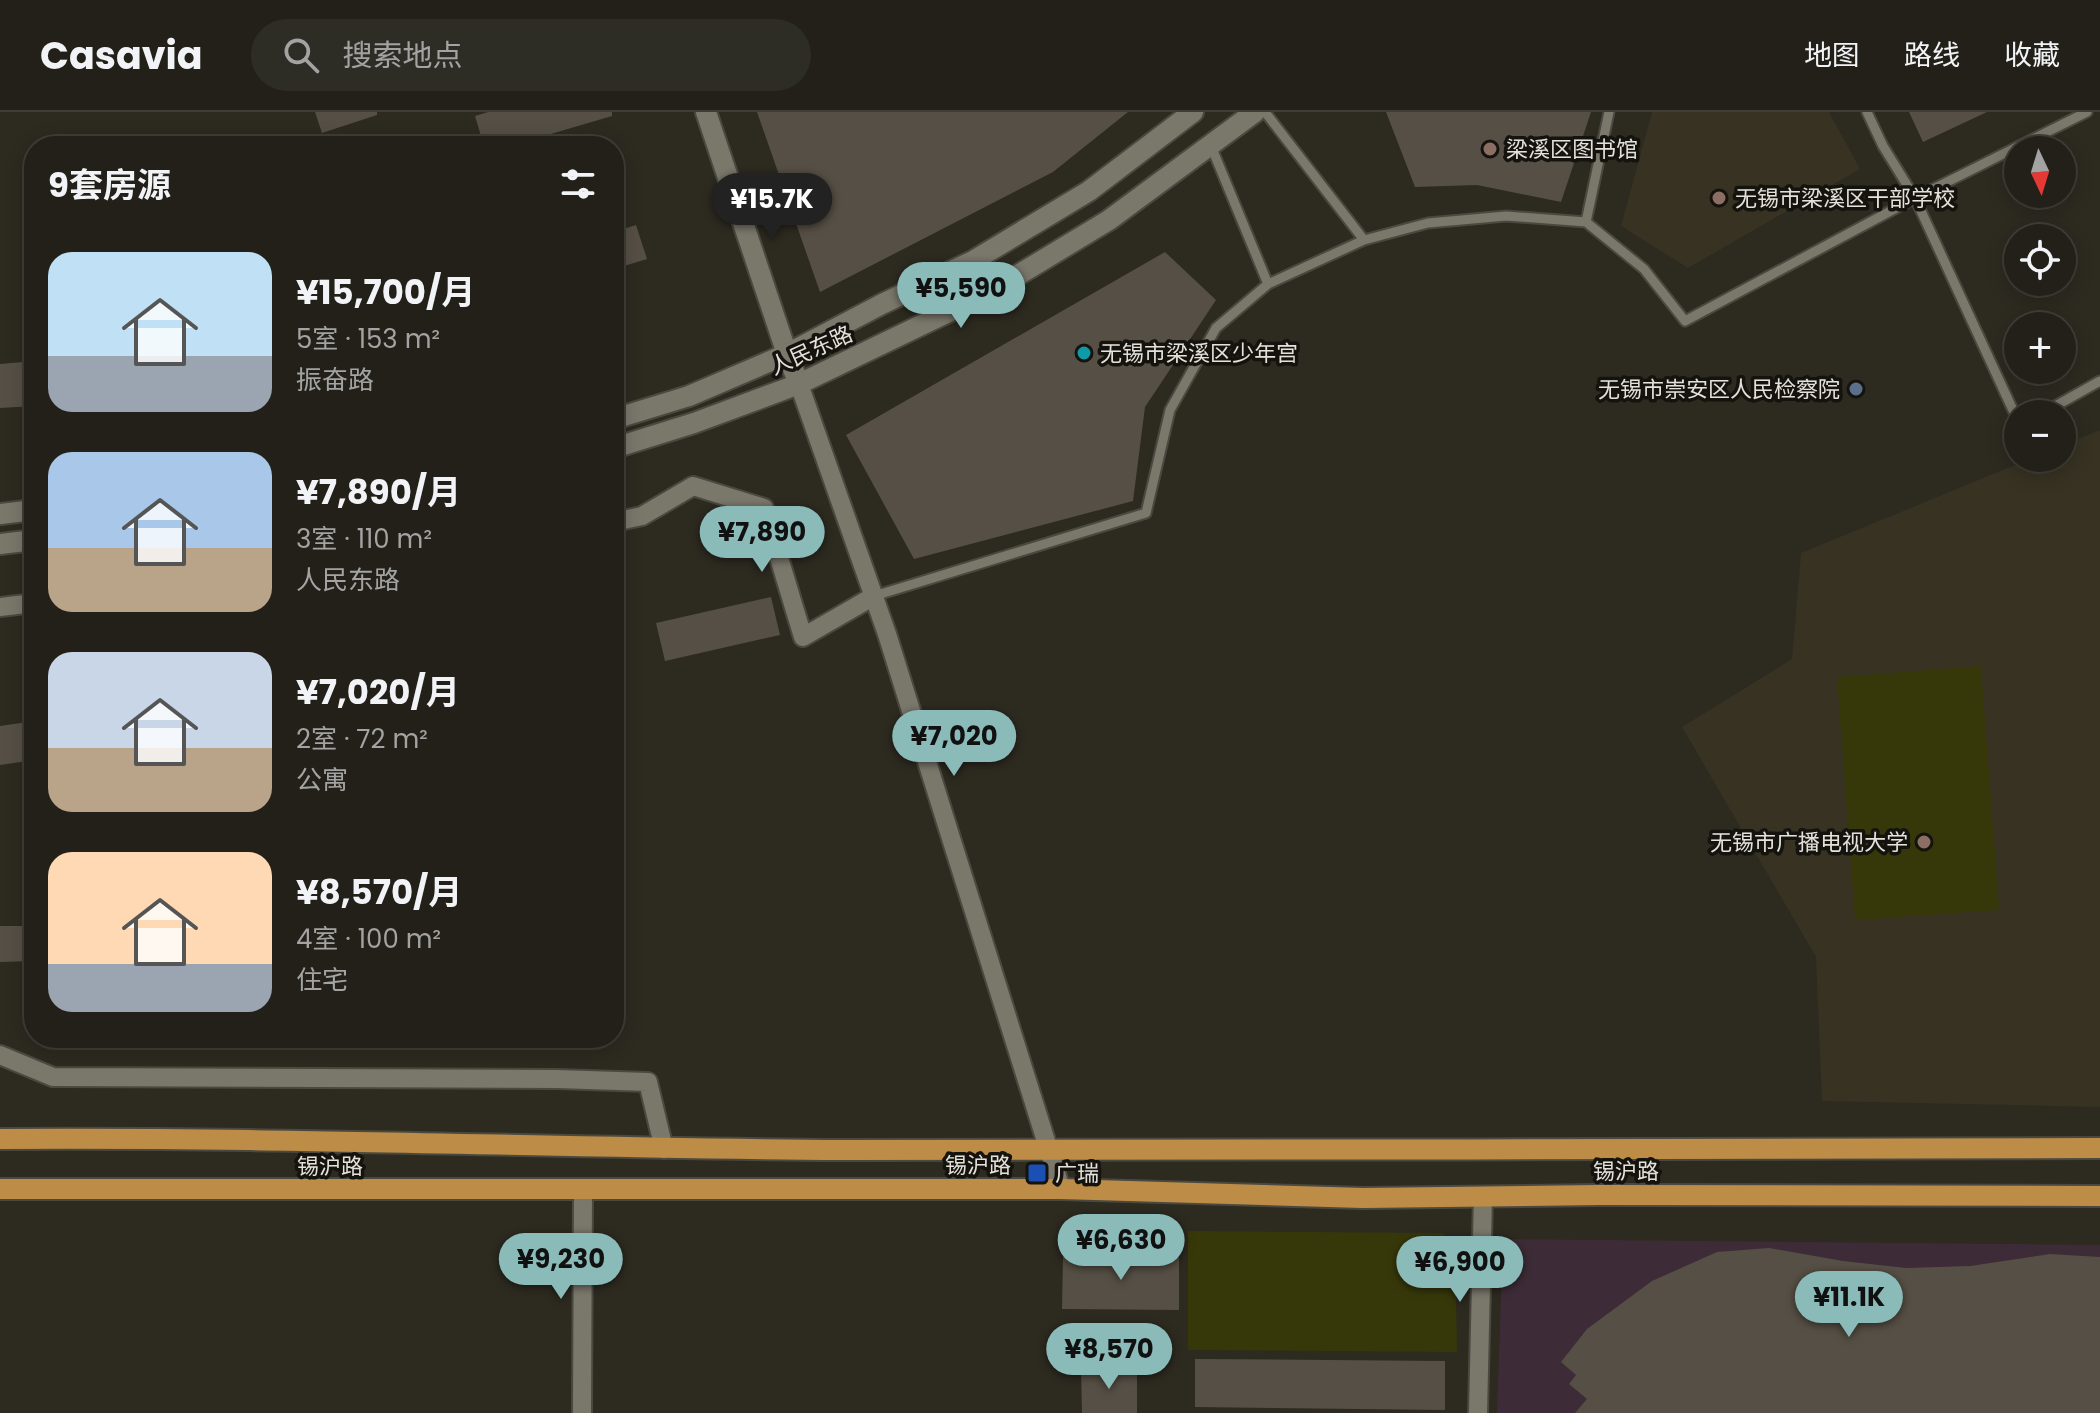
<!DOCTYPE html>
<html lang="zh">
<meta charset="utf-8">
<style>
:root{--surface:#222018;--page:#2e2d25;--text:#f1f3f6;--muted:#a2a3a2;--line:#3f3e37;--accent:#8bbbb9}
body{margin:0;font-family:Poppins,"Noto Sans SC",sans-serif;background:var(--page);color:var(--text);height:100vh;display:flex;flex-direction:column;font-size:30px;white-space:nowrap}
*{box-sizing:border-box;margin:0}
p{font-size:26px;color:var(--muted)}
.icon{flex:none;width:44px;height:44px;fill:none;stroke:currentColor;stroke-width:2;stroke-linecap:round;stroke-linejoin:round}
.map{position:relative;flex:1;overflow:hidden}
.details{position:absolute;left:24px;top:24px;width:600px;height:912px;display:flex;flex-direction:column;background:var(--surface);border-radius:32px;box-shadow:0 4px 20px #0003,0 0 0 2px var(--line)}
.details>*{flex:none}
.needle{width:52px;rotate:176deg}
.controls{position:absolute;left:2004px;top:24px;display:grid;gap:16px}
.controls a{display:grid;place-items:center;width:72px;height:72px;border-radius:50%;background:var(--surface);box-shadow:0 4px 20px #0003,0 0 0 2px var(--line);font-size:40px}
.price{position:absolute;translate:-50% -68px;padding:0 18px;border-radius:28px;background:var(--accent);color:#111;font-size:26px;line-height:52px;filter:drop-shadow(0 2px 4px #0008)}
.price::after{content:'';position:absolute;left:50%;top:48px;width:24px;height:18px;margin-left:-12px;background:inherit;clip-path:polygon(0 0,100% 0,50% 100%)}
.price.selected{background:#222;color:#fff}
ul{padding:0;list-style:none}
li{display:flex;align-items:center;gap:24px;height:200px;padding:0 24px}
li span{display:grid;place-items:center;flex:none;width:224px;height:160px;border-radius:24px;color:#555}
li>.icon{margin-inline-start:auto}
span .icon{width:96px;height:96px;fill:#fffc;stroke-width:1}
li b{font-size:34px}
h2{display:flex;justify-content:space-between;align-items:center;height:96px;padding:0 24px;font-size:34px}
header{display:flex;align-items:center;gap:48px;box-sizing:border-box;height:112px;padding:0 40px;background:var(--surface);border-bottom:2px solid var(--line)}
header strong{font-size:38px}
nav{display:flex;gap:44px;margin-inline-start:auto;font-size:28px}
.search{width:560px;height:72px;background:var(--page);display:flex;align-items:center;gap:20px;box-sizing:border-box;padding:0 28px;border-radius:44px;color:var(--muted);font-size:30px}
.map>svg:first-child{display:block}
</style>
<header>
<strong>Casavia</strong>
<div class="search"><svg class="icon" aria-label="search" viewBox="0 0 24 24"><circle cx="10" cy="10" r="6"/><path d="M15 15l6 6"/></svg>搜索地点</div>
<nav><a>地图</a><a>路线</a><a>收藏</a></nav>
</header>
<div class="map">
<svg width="2100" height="1301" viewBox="0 0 2100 1301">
<rect width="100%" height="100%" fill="#2d2a20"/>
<!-- commercial -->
<path fill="#3d2c37" d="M1503,1127L2100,1133V1301H1497Z"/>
<!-- built -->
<path fill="#373222" d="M1652,0H1829L1860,57L1688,156L1621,114Z
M2100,318V995L1822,989L1816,845L1682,615L1792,547L1801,441L2032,346H2062V334Z"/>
<!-- green -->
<path fill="#37380a" d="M1981,554L1999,798L1855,808L1837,565Z
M1188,1119L1443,1121L1455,1137L1457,1240L1188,1238Z"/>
<!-- building -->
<path fill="#564f45" d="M315,0H377V3L322,21Z
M488,0H612V4L510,34H484L475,4Z
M757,0H1128L1053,60L820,180Z
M1386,0H1591L1561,90L1477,73L1415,75Z
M1909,0H1987L1923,30Z
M636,113L647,147L614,157V120Z
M1165,140L1216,188L1145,295L1133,389L914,447L846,323Z
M34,249V294L0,296V252Z
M771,485L780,523L665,549L656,511Z
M34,609V648L0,653V614Z
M0,814H34V849L0,850Z
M1769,1136L1843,1149L1906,1156L1970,1154L2050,1142L2100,1145V1301H1575L1587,1287L1569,1272L1576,1263L1561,1250L1587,1217L1652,1169L1717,1140Z
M1063,1142L1179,1143V1198L1062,1197Z
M1195,1247L1445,1249V1298L1195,1295Z
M1081,1257H1137V1301H1082Z"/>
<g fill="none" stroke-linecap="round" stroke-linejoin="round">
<defs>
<path id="service" d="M1265,0L1364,128L1428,111L1506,104L1586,110L1644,157L1685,209L1915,86L2018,309
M1867,0L1883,34L1915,86L2087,0
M1211,34L1268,172L1364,128
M1586,110L1609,0
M2041,302L2100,269
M874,484L1146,401L1170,298L1216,216L1268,172"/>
<path id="minor" d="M799,272L887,522L1061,1077
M614,410L642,404L693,374L764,396L803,525L874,484
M0,495L34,491
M0,943L53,965L557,967L648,970L664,1037
M582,1301L583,1078
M1478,1301L1483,1084"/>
<path id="tertiary" d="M706,0L787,242L799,272"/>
<path id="secondary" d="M614,307L689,284L787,242L882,192L973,149L1089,79L1193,0
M614,336L694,311L799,272L990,180L1109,108L1255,0
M0,402L34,398
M0,432L34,428"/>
<path id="primary" d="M0,1027C281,1025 563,1036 844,1038C1263,1040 1681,1035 2100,1036
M0,1077H1061L1363,1086L1599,1083L2100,1084"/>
</defs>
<!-- service casing -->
<use href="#service" stroke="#4b493f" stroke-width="13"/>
<!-- minor casing -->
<use href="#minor" stroke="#4b493f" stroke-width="22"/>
<!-- tertiary casing -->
<use href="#tertiary" stroke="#4b493f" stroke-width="24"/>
<!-- secondary casing -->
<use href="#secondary" stroke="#4b493f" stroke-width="24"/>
<!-- primary casing -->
<use href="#primary" stroke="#4b493f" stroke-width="24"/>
<!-- service -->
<use href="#service" stroke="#7a776b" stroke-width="9"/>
<!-- minor -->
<use href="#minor" stroke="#7a776b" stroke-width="18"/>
<!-- tertiary -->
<use href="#tertiary" stroke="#7a776b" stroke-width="20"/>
<!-- secondary -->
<use href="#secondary" stroke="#7a776b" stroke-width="20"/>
<!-- primary -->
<use href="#primary" stroke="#bd8d48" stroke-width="20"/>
</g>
<!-- markers -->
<g fill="#8d6e63" stroke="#14130e" stroke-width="3">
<circle cx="1490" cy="37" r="8"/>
<circle cx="1719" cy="86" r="8"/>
<circle cx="1924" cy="730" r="8"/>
</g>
<circle fill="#0f9aa8" stroke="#14130e" stroke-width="3" cx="1084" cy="241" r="8"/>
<circle fill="#5c6f8a" stroke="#14130e" stroke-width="3" cx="1856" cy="277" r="8"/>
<rect fill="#1a4fb4" stroke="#14130e" stroke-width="3" x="1027" y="1051" width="20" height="20" rx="4"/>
<g text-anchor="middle" stroke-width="7" stroke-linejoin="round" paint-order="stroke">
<!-- poi labels -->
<g font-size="22" fill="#e3e1da" stroke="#14130e" text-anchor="start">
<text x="1506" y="45">梁溪区图书馆</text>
<text x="1735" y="94">无锡市梁溪区干部学校</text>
<text x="1100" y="249">无锡市梁溪区少年宫</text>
<text x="1840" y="285" text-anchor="end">无锡市崇安区人民检察院</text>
<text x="1908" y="738" text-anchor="end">无锡市广播电视大学</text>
<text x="1055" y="1069">广瑞</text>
</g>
<!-- street labels -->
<g font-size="22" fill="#e3e1da" stroke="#14130e">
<text transform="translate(811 238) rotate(-24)" y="8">人民东路</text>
<text x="978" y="1061">锡沪路</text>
<text x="330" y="1062">锡沪路</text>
<text x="1626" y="1067">锡沪路</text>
</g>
</g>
</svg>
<div class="controls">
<a><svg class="needle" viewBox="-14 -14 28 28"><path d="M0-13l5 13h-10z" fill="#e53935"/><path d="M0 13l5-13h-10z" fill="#a2a3a2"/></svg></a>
<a><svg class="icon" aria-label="locate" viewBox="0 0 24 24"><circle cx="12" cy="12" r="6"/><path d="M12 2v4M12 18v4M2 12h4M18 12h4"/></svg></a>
<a>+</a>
<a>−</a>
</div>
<b class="price selected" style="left:772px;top:129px">¥15.7K</b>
<b class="price" style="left:961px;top:218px">¥5,590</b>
<b class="price" style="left:762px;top:462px">¥7,890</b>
<b class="price" style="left:954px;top:666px">¥7,020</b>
<b class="price" style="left:1121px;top:1170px">¥6,630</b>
<b class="price" style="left:561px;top:1189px">¥9,230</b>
<b class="price" style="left:1460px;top:1192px">¥6,900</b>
<b class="price" style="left:1849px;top:1227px">¥11.1K</b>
<b class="price" style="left:1109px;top:1279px">¥8,570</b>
<section class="details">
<h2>9套房源<svg class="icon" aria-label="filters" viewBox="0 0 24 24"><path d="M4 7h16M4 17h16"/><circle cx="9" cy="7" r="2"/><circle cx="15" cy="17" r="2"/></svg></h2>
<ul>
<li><span style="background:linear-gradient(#bfe0f5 65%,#9aa5b1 0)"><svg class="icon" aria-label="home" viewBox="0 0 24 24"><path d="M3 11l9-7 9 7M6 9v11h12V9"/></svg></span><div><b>¥15,700/月</b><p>5室 · 153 m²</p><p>振奋路</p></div></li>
<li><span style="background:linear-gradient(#a9c7e8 60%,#b9a48a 0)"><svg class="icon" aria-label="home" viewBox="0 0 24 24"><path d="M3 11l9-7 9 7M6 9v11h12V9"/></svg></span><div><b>¥7,890/月</b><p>3室 · 110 m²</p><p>人民东路</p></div></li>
<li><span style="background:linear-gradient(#c9d6e8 60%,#b9a48a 0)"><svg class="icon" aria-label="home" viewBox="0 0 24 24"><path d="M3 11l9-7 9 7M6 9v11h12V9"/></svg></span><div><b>¥7,020/月</b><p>2室 · 72 m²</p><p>公寓</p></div></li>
<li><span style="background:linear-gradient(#ffd9b3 70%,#9aa5b1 0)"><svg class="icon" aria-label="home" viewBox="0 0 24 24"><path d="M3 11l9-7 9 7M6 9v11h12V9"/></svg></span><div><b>¥8,570/月</b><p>4室 · 100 m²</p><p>住宅</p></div></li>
</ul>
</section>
</div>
